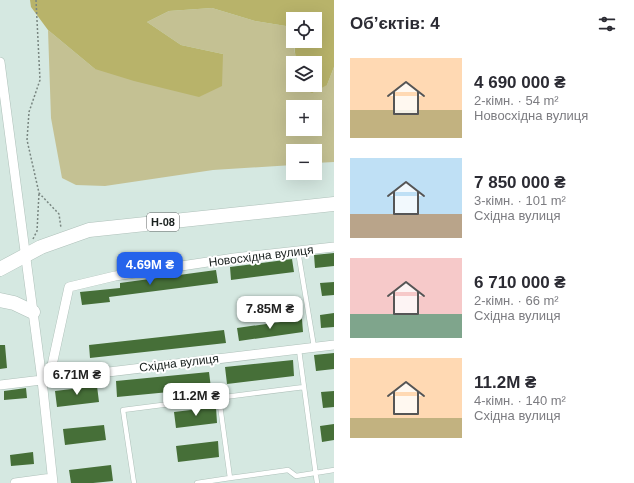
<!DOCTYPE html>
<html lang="uk">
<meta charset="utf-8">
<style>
:root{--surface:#fff;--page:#f7f7f7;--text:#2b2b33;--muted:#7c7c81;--accent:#2563eb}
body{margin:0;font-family:Arial,sans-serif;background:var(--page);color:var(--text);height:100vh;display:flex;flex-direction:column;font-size:15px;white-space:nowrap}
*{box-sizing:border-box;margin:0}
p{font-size:13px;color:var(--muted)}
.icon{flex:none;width:22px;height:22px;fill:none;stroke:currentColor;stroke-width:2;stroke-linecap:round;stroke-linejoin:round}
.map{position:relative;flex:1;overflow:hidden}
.drawer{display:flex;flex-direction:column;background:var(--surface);width:300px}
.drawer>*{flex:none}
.controls{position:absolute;left:286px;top:12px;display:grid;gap:8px}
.controls a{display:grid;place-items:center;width:36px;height:36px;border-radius:0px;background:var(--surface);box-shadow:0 4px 16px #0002;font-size:20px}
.price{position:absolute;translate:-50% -34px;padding:0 9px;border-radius:8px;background:#fff;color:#222;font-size:13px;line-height:26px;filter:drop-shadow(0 1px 2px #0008)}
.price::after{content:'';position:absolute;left:50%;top:24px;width:12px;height:9px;margin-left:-6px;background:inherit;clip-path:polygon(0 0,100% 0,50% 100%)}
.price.on{background:var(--accent);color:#fff}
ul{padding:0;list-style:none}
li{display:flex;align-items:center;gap:12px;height:100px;padding:0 16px}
li span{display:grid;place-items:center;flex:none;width:112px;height:80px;border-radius:0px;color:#555}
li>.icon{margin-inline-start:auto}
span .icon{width:48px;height:48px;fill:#fffc;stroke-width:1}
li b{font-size:17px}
h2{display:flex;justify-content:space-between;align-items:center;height:48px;padding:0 16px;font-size:17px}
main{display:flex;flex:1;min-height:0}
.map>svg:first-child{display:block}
</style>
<main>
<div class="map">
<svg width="334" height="483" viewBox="0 0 334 483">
<rect width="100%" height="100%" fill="#d5e8e1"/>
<!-- green -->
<path fill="#c4c193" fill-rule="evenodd" d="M212,8L255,21L292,27L296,63H293V85H298V87L327,85L334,67V162L315,163V151H293V165L213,170L105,186L76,185L62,178L51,118L48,30L95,69L223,54L181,45L147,22L169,11ZM293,107H315V129H293Z"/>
<!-- forest -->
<path fill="#b8b36a" d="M30,0H334V67L327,85L312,93L298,87V85H315V63H296L294,41H315V19H293V34L292,27L255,21L212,8L169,11L147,22L181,45L223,54L222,86L199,97L134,81L95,69L48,30L31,7Z"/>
<!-- building -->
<path fill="#466f38" d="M334,253V266L315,268L314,255Z
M292,259L294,272L231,280L230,267Z
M216,270L218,283L109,297L110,302L82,305L80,292L120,288V283Z
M334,282V295L322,296L320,283Z
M334,313V327L321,328L320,315Z
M302,319L303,332L239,341L237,328Z
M224,330L226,343L90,358L89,345Z
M0,345H5L7,368L0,369Z
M334,353V369L316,371L314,355Z
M293,360L294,376L227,384L225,367Z
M209,372L211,388L117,397L116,381Z
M97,386L99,402L57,407L55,391Z
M26,388L27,398L4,400V391Z
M334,391V407L323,408L321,392Z
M216,407L217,423L176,428L174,412Z
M334,424V440L322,442L320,426Z
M104,425L106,440L65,445L63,429Z
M218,441L219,457L178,462L176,446Z
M33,452L34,464L11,466L10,455Z
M111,465L113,481L93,483H71L69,470Z"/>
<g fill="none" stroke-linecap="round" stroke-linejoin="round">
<defs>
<path id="service" d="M298,251L314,347
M299,350L317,483
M230,478L288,470L296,476L334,470
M134,483L123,410L304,387
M197,483L230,478L219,398"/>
<path id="minor" d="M0,62L42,380L53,483
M49,379L69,287L115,276L234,258L334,247
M0,385L334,345
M15,483L52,478"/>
<path id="primary" d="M0,269L41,247L89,230L334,204
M0,300L14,303L33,312"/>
</defs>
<!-- service casing -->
<use href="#service" stroke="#afc1ba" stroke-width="5.5"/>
<!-- minor casing -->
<use href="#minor" stroke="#afc1ba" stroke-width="10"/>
<!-- primary casing -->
<use href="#primary" stroke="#afc1ba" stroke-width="15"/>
<!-- path -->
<path stroke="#798681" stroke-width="1.5" stroke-dasharray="2 2" stroke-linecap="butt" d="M36,0L40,80L29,112L27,140L39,193L59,214L61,228
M33,239L37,231L39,193"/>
<!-- service -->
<use href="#service" stroke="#fff" stroke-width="4.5"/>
<!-- minor -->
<use href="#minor" stroke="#fff" stroke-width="9"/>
<!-- primary -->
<use href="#primary" stroke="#fff" stroke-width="14"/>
</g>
<g text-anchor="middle" stroke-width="4" stroke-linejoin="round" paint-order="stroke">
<!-- shield labels -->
<rect fill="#fff" stroke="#5e6362" stroke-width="1" x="147" y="213" width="32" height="18" rx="3"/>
<g font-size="11" font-weight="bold" fill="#19201e">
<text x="163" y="226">Н-08</text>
</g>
<!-- street labels -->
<g font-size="12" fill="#19201e" stroke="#fff">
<text transform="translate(261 256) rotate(-7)" y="4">Новосхідна вулиця</text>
<text transform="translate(179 363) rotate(-7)" y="4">Східна вулиця</text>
</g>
</g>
</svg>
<div class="controls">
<a><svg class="icon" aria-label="locate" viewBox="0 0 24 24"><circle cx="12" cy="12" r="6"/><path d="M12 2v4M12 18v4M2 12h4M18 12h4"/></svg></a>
<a><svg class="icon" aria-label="layers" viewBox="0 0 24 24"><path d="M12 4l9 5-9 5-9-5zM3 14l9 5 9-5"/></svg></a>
<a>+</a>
<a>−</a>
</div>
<b class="price on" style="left:150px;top:286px">4.69M ₴</b>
<b class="price" style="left:270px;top:330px">7.85M ₴</b>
<b class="price" style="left:77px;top:396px">6.71M ₴</b>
<b class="price" style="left:196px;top:417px">11.2M ₴</b>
</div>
<section class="drawer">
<h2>Об’єктів: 4<svg class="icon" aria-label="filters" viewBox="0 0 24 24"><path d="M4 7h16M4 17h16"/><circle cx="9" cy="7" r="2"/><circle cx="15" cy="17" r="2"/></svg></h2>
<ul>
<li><span style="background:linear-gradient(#ffd9b3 65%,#c2b280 0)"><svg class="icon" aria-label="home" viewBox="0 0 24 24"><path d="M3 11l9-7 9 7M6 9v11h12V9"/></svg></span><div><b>4 690 000 ₴</b><p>2-кімн. · 54 m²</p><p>Новосхідна вулиця</p></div></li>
<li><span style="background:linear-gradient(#bfe0f5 70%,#b9a48a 0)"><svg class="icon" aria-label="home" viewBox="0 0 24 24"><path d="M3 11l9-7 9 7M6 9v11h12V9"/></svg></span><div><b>7 850 000 ₴</b><p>3-кімн. · 101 m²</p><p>Східна вулиця</p></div></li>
<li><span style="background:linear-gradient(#f6c9c9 70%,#7fa58c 0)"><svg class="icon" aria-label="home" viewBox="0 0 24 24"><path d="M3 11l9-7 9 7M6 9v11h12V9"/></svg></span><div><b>6 710 000 ₴</b><p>2-кімн. · 66 m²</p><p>Східна вулиця</p></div></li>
<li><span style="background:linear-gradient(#ffd9b3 75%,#c2b280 0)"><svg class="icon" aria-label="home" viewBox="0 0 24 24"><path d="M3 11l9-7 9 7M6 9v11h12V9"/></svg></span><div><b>11.2M ₴</b><p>4-кімн. · 140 m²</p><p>Східна вулиця</p></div></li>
</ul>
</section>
</main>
